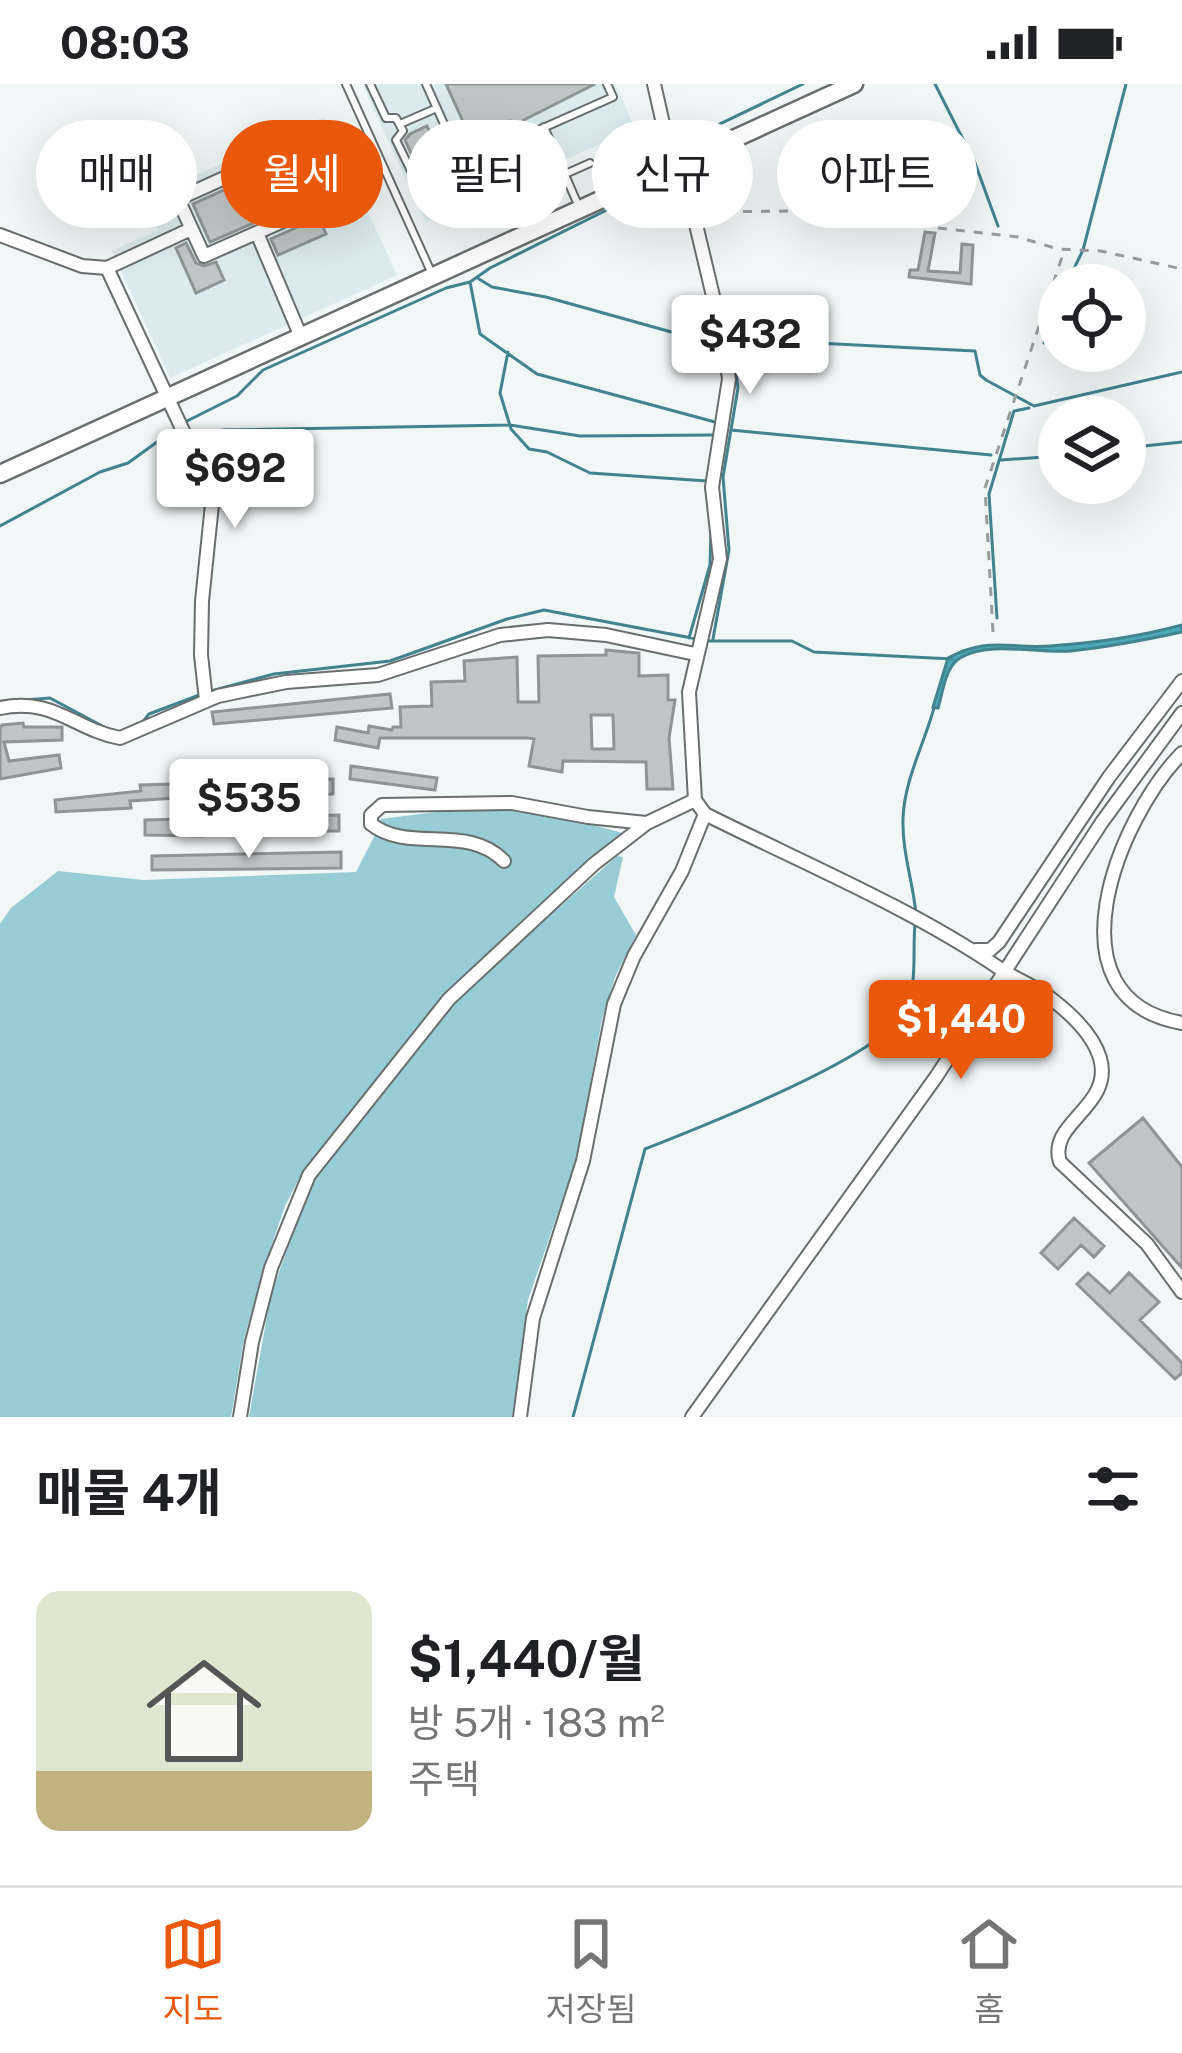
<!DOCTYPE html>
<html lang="ko">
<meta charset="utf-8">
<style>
:root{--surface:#fff;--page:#f6f6f6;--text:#202124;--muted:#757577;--line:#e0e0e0;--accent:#ea580c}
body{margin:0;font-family:"Public Sans","Noto Sans KR",sans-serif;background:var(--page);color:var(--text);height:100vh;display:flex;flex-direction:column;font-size:45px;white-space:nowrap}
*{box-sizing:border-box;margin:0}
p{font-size:39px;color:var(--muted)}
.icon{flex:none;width:66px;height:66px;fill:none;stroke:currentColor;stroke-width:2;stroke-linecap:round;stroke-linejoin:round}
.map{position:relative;height:1333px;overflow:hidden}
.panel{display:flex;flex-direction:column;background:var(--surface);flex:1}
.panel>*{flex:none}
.hud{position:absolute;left:36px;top:36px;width:1110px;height:108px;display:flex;gap:24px}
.buttons{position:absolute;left:1038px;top:180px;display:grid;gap:24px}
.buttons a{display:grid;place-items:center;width:108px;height:108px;border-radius:50%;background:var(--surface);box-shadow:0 12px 48px #0002;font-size:60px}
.price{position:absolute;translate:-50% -102px;padding:0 27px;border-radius:12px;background:#fff;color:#222;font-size:39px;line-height:78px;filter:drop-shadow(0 3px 6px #0008)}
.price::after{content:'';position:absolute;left:50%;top:72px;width:36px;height:27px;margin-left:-18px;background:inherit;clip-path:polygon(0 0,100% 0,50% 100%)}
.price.current{background:var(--accent);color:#fff}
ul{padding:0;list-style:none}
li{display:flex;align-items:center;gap:36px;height:300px;padding:0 36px}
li+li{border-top:3px solid var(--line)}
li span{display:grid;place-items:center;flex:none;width:336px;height:240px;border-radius:24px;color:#555}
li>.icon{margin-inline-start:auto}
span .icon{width:144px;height:144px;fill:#fffc;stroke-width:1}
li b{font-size:51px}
h2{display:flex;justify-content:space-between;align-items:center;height:144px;padding:0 36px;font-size:51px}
.tag{padding:0 42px;border-radius:54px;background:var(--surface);box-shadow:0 12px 48px #0002;font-size:42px;line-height:108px}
.tag.current{background:var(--accent);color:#fff}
.status{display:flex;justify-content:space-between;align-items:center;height:84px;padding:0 60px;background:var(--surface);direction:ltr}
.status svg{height:33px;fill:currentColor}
.dock{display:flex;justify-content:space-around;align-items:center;height:168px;border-top:3px solid var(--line);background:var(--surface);font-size:33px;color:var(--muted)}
.dock a{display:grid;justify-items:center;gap:6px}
.dock .current{color:var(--accent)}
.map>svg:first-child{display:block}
</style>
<div class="status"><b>08:03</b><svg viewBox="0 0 49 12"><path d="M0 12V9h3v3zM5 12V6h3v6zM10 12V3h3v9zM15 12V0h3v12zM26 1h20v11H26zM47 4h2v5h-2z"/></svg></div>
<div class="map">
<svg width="1182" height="1333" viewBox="0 0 1182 1333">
<rect width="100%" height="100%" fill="#f1f6f7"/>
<!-- built -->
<path fill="#dcebed" d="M362,0H615L635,44L426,139Z
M324,33L397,191L170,294L112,167L158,146L144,115Z"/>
<!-- green -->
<path fill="#98cdd6" d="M483,722L547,729L623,749L587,777L440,916L303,1087L285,1122L264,1183L244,1255L231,1333H0V840L11,824L58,787L143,796L356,788L376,749L503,771L485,757L389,745L379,741L381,735Z
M617,772L623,773L614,813L636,851L615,893L602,935L577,1073L528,1216L512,1333H249L271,1210L311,1100L462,910Z"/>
<!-- water -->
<path fill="#4ba9b9" stroke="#41838f" stroke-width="3" d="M1182,541V548C1145,556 1109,563 1071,567C1038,570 989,556 960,574C945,583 943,608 938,624L933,623L948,574C989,552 1008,565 1050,562C1095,559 1138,553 1182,541Z"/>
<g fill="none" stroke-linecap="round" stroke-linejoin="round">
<!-- stream -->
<path stroke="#41838f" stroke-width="3" d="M935,0L975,79L998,142
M676,61L803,0
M479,195L492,203L546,213L718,261
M470,198L480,250L537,290L715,338
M1066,201L1083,166L1126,0
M1044,259L1059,216
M508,268L500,309L511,345L529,365L547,368L590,389L707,397
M187,337L237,312L263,286L446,204L470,198L490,184L657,101L671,103L690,140
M222,346L510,341L580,352L713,351
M731,346L991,371
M1125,364L1182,358
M1001,376L1059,372
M0,442L100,388L128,379L175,345
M997,534L989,410L1014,327L1029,324
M689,554L710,481L711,445
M713,555L729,466L723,393L738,304L732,260L777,257L975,267L980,291L986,296L1034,322L1182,288
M706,557H792L814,568L952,575
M211,607L274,590L390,577L507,535L544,526L697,555
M0,618L50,614L106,644
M141,640L149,630L202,610
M916,830C913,798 902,768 903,735C904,697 924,660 934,624
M573,1333L645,1065C698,1044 876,975 902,931C919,902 912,872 915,840"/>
</g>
<!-- building -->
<path fill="#c0c5c6" stroke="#8f9495" stroke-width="3" fill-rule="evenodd" d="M446,0H595L512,42L510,37L471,55Z
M427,42L452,97L474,88L482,105L437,126L405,56L410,50Z
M295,80L326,150L278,171L271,155L304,140L280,87Z
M259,90L276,129L210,158L193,120Z
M925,148L935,149L928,187L960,189L962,160L973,161L971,200L909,193L910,186H918Z
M186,159L196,179L204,182L216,178L224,196L196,209L176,164Z
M606,566L639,569V592L668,591V616H675L669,654L673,705H647L646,678L563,677L562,688L529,682L534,655L528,654H380L378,664L335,656L337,643L368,649L369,642L392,646L393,643H401L400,623L432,622L431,598L465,597L464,577L517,573L518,618H539L538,572L606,571ZM591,631H613L614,665H592Z
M390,610L392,624L214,640L212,628Z
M23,639L24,643H62V656L4,658L9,677L59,671L61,684L0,695V645L2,641Z
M351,682L437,694L435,706L350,695Z
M333,695V710L177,714L130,717L131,724L56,728L55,716L141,707L140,701Z
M339,731V747H219L203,748V752L145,751V736Z
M341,768V784L152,786V772Z
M1143,1034L1182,1083V1184L1089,1079Z
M1074,1134L1104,1162L1094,1173L1081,1161L1058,1185L1041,1169Z
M1088,1189L1110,1209L1129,1189L1159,1218L1140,1236L1182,1279V1289L1175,1295L1077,1200Z"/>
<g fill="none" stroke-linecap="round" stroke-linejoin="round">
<defs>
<path id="service" d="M346,0L432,190
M370,0L386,34H396L403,47L396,56L413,91
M426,0L462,80L613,13L607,0
M400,40L437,24
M544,43L579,123
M534,104L590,79"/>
<path id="minor" d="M654,0L673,84L693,128L723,254L729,295L712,403L720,475L689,608L695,716L705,730C803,779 909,823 999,884C1016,896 1038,903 1054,917C1072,931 1093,951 1100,974C1114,1023 1047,1038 1060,1078L1147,1160L1182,1208
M264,76L290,134L204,172L178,115Z
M191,145L107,184L213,411L202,517L201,571L206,616
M257,149L301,253
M0,151L82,182L107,184
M0,624C54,613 73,645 120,654L218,612L286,598L378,591L500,551L548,546L606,551L695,570
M1182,669C1119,733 1044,915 1182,939
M504,777C467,739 409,770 371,740V731L382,721L512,719L588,733L646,739
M976,866H990L999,858L1109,693L1182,597
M240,1333L252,1258L271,1184L309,1091L449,915L594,780L647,739L695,716
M520,1333L533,1234L583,1077L614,920L634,872L682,787L705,730
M692,1333L936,993L1102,738L1182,629"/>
<path id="tertiary" d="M0,390L854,0"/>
</defs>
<!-- service casing -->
<use href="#service" stroke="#696e6e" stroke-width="10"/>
<!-- minor casing -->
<use href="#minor" stroke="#696e6e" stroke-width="16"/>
<!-- tertiary casing -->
<use href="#tertiary" stroke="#696e6e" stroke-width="21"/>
<!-- path -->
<path stroke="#989c9d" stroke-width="3" stroke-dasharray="9 9" stroke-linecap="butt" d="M707,128L872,126L900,129L938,144L1018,153L1058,165L1101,167L1182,185
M993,548L985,404L1064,167"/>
<!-- service -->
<use href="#service" stroke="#fff" stroke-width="6"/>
<!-- minor -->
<use href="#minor" stroke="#fff" stroke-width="12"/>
<!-- tertiary -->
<use href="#tertiary" stroke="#fff" stroke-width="16"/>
</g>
</svg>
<div class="buttons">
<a><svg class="icon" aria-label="locate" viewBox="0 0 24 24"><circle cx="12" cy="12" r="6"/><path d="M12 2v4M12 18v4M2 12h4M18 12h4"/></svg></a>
<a><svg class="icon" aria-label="layers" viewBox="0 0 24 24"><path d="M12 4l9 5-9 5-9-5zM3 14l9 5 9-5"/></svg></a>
</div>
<b class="price" style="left:750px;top:313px">$432</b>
<b class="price" style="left:235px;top:447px">$692</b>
<b class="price" style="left:249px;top:777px">$535</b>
<b class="price current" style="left:961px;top:998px">$1,440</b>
<div class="hud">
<a class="tag">매매</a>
<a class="tag current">월세</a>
<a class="tag">필터</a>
<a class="tag">신규</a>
<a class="tag">아파트</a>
</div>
</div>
<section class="panel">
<h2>매물 4개<svg class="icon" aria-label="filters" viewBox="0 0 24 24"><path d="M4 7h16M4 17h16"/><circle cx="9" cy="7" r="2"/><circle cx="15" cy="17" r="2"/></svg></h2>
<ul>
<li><span style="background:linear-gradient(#dfe7d0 75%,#c2b280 0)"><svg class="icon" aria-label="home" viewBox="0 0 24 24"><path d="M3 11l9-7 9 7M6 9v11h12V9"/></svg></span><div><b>$1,440/월</b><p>방 5개 · 183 m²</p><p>주택</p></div></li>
</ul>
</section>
<nav class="dock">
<a class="current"><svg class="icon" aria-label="map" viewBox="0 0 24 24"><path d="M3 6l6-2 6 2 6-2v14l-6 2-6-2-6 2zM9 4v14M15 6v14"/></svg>지도</a>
<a><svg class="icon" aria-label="saved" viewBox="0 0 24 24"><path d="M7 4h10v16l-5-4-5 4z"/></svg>저장됨</a>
<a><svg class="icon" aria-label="home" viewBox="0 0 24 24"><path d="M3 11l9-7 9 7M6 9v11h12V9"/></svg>홈</a>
</nav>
